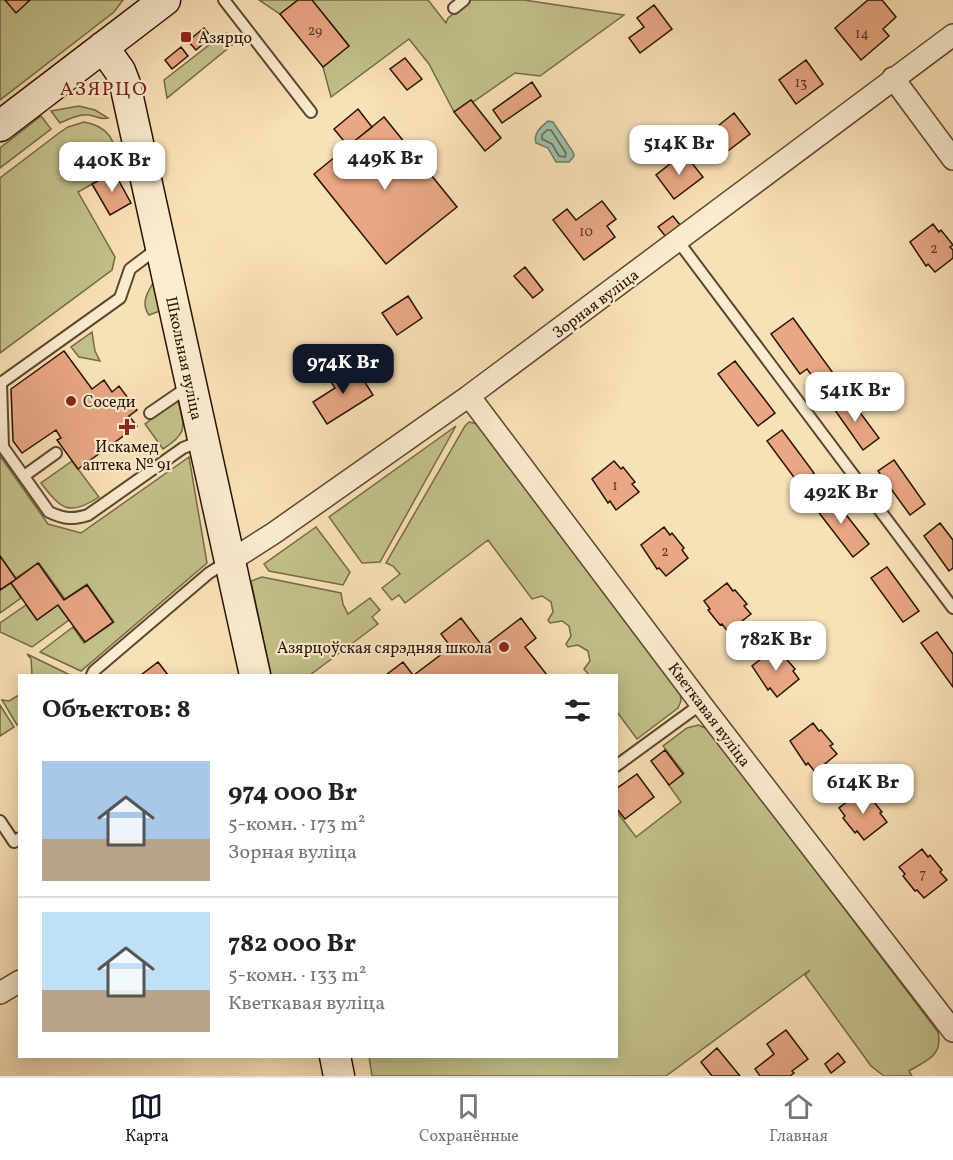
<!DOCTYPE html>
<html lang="ru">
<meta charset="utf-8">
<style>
:root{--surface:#fff;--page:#f2f2f2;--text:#222;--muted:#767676;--line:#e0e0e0;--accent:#111827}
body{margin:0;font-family:Vollkorn,serif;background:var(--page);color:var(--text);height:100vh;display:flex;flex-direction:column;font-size:22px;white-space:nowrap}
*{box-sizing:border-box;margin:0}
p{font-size:20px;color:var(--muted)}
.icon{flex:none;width:33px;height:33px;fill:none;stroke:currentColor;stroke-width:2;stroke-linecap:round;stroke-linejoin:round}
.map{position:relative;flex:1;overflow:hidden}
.panel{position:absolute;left:18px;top:674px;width:600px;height:384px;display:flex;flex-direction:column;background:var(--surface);border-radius:0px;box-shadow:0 3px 15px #0003}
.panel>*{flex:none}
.price{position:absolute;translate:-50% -51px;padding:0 14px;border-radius:12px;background:#fff;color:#222;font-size:20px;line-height:39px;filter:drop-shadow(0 2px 3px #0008)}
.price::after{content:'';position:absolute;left:50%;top:36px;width:18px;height:14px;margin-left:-9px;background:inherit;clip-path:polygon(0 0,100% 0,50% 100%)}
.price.active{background:var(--accent);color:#fff}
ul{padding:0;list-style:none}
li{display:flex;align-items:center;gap:18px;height:150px;padding:0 24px}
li+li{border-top:2px solid var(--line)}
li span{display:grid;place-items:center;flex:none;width:168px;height:120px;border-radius:0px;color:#555}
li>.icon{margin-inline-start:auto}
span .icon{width:72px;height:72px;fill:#fffc;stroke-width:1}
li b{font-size:26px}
h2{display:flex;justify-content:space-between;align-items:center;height:72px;padding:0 24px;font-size:26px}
.tabs{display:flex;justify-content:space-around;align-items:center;height:84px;border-top:2px solid var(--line);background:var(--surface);font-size:16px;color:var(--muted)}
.tabs a{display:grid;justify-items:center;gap:3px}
.tabs .active{color:var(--accent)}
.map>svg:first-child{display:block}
</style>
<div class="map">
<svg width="953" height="1076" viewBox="0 0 953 1076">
<rect width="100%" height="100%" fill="#f9e1b7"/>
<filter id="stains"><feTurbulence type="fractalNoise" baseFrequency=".00333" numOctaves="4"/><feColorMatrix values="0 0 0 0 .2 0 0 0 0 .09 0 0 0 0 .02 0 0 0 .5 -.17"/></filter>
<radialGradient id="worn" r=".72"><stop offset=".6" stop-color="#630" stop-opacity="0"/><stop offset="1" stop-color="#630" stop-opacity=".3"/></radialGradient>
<!-- green -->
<path fill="#c3c18a" stroke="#766a45" stroke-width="1.5" d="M0,0H123L114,12L0,100Z
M259,0H298L280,14Z
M312,0H428L446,23L448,18L471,0H524L624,15L540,76L515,73L473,102L471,100L454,112L429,64L409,39L331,97L323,67L349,46Z
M227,33L237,41L167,98L164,80L222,35Z
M79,106L95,110L108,118C100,120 97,116 89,115C79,114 69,119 60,123L51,111Z
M41,116L51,129L0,168V148Z
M84,122C113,127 114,144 121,168L78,192L115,257L112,270L0,353V178L59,133L68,127Z
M155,280L160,311L149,315C140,303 148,291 155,280Z
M92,332L95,351L100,361L79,357L71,347Z
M178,400C184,428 189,432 163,449L145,424Z
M469,422L478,424L680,691L681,701L678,708L637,739L617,712L616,675H589L584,669L590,661L588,651L578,645L568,647L566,644L571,636L569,626L562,621L550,623L548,620L553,612L551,602L542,596L532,599L488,540L405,603L399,595L392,600L382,588L400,574L393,566L386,563L465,426Z
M456,426L380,562L362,563L329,517Z
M0,456L48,524L81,533L189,457L207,563L81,671L40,652L73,627L84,643L114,622L87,584L65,599L39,563L16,578L0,556Z
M72,461L99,497C69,517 61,509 41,483Z
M316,527L350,572L343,585L269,571L264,564Z
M262,577L341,593L343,604L348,614L370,598L380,610L372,617L378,624L310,675H271L251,581Z
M11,583L21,598L0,613V590Z
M26,605L37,620L58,605L69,620L32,647L0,632V623Z
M27,654L70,675H32L31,659Z
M19,695V723L17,725L2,700L9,701Z
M0,705L14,727L0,736Z
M698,725L708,729L938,1032C943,1056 927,1060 909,1071L912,1076H884L871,1066L805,975L810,970L666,1076H372L369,1056H616L617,812L636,837L681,802L668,784L684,773L663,746L687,728Z"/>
<!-- water -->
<path fill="#9fbea8" stroke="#707965" stroke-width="1.5" d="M548,121L553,122L573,152L574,156L569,162H556L548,148L536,143C533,133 541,127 548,121Z"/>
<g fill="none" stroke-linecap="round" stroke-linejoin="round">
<!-- shore -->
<path stroke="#646854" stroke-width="1.5" d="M547,130H551L566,153L565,157L559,156L552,144L542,139V135Z"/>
</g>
<!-- building -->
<path fill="#e9a784" stroke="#291200" stroke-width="1.5" d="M5,0H30L16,13Z
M298,0H312L349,46L323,67L280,14Z
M868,0H882L896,17L883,29L889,36L861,60L835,28Z
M654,5L672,29L640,53L629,38L644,27L637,18Z
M204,28L211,37L196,50L188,41Z
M181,47L188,56L172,69L165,60Z
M405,58L422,79L407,90L390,69Z
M806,60L823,84L796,104L779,80Z
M532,82L541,96L502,123L493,110Z
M471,100L501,138L485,151L454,112Z
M358,109L372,127L348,146L334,129Z
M734,113L750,134L724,154L708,134Z
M384,117L457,207L386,264L314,174Z
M684,153L703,177L674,199L656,175Z
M114,172L131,203L110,215L92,184Z
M602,201L616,219L607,226L615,237L584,260L553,220L567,209L576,220Z
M673,216L680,225L666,237L658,227Z
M933,224L939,232L941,230L953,245L950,247L953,250V258L935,272L928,264L926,266L910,242Z
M525,267L543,290L533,298L514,276Z
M408,296L422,318L397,335L382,313Z
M793,318L833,373L818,384L807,369L800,374L771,334Z
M64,351L92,389L104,380L112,392L119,386L137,410L129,416L137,426L78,469L57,440L61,438L56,430L22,453L13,441L11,389Z
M735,361L775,413L758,426L718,374Z
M354,365L373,395L327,424L313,402L335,388L330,380Z
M847,395L879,438L863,450L832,406Z
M782,430L814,473L799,484L767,441Z
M894,460L925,504L910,515L878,471Z
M614,461L621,469L623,467L635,482L632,484L639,492L616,510L610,501L608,503L592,479Z
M829,493L869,544L853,557L813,505Z
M940,523L953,540V568L949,571L924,536Z
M664,527L670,535L672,533L684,548L682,550L688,558L666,576L659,568L657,569L641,545Z
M0,556L16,579L0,590Z
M38,563L64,600L87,585L113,622L85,642L58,605L37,620L11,583Z
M887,567L919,611L903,622L871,578Z
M727,583L733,591L735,590L747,604L744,606L751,614L728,632L722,624L720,625L708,610L710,609L704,601Z
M461,618L483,647L521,618L536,638L525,647L547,675H414L451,647L441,634Z
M937,632L953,654V687L921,643Z
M775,648L781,656L783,655L795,669L793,671L799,679L777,697L770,688L768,690L752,666Z
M158,662L168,675H141Z
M403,662L413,675H386Z
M813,723L819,731L821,730L833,744L830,746L837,754L815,772L808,763L806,765L790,741Z
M665,750L683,774L669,785L651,761Z
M637,774L654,797L625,819L616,808V789Z
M862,790L868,798L870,797L882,812L880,813L887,822L864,840L857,831L855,833L843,818L845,816L839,808Z
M922,849L928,857L930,855L942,870L940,872L947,880L924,898L917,890L915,891L903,876L905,874L899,867Z
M786,1030L808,1059L792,1071L794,1073L790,1076H760L755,1069L774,1054L767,1044Z
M717,1048L740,1076H712L701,1062Z
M838,1053L845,1062L831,1073L825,1064Z"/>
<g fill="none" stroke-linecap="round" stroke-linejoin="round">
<defs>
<path id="lane" d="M224,0L311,112
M454,8L464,0
M678,241L953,608
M158,248L130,269L120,298L1,383L3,447L49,512C64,519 72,520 88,515L183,448L203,440
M150,413L188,387
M24,476L56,453
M92,675L94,671L209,573L227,562
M616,766L701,704
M0,821L14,842L20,838"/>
<path id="street" d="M893,78L953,159
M469,396L701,704L953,1031
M230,561L274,533L469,396L953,35
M0,993L20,981"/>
<path id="secondary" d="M103,47L120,71L125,84L255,675
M0,126L165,0
M335,1056L339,1076"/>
</defs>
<!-- lane casing -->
<use href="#lane" stroke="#5d462e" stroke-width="14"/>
<!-- street casing -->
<use href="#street" stroke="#5d462e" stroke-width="24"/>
<!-- secondary casing -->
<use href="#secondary" stroke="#291200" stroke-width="33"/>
<!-- lane -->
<use href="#lane" stroke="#fbecd0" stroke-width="10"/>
<!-- street -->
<use href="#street" stroke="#fbecd0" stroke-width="21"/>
<!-- secondary -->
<use href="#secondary" stroke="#fbecd0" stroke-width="30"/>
</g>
<!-- markers -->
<g fill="#8f2418" stroke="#fbecd0" stroke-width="2">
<rect x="180" y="31" width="12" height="12" rx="3"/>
<circle cx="71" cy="401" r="6"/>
<path d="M124 418h6v6h6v6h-6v6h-6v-6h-6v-6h6z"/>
<circle cx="504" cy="647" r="6"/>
</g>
<g text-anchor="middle" stroke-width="4.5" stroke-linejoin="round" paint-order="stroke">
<!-- number labels -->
<g font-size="14" fill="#593721">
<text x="315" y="35">29</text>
<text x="862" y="38">14</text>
<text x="801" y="87">13</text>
<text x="586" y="236">10</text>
<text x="934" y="253">2</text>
<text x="615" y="490">1</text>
<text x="665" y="556">2</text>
<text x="923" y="878">7</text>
</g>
<!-- poi labels -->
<g font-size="16" fill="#291200" stroke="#fbecd0" text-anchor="start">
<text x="198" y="43">Азярцо</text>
<text x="83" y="407">Соседи</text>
<text x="127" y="452" text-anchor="middle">Искамед<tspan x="127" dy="18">аптека № 91</tspan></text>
<text x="492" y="653" text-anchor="end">Азярцоўская сярэдняя школа</text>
</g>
<!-- street labels -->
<g font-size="16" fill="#291200" stroke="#fbecd0">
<text transform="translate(595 303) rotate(-37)" y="6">Зорная вуліца</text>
<text transform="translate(185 358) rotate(78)" y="6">Школьная вуліца</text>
<text transform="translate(710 714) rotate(53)" y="6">Кветкавая вуліца</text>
</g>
<!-- quarter labels -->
<g font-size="20" letter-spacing="1.5" fill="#7a1f14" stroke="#fbecd0">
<text x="104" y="95">АЗЯРЦО</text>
</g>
</g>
<rect width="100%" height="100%" filter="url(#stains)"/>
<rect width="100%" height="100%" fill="url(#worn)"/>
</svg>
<b class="price" style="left:679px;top:176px">514K Br</b>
<b class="price" style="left:385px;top:191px">449K Br</b>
<b class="price" style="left:112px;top:193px">440K Br</b>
<b class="price active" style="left:343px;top:395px">974K Br</b>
<b class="price" style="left:855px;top:423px">541K Br</b>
<b class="price" style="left:841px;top:525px">492K Br</b>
<b class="price" style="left:776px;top:672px">782K Br</b>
<b class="price" style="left:863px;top:815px">614K Br</b>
<section class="panel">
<h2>Объектов: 8<svg class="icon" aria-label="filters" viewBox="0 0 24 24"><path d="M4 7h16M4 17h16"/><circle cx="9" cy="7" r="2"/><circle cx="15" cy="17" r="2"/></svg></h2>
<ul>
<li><span style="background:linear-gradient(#a9c7e8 65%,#b9a48a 0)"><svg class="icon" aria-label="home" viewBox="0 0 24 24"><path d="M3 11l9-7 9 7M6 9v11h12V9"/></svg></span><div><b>974 000 Br</b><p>5-комн. · 173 m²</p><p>Зорная вуліца</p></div></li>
<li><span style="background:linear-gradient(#bfe0f5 65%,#b9a48a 0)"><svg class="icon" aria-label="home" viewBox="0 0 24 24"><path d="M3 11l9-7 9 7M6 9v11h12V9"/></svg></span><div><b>782 000 Br</b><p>5-комн. · 133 m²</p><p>Кветкавая вуліца</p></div></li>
</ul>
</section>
</div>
<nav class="tabs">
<a class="active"><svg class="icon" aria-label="map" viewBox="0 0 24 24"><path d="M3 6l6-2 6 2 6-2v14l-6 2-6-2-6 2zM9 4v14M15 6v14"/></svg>Карта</a>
<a><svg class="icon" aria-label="saved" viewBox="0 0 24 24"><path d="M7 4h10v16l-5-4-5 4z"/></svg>Сохранённые</a>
<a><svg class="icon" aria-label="home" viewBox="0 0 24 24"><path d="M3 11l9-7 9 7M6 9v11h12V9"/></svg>Главная</a>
</nav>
